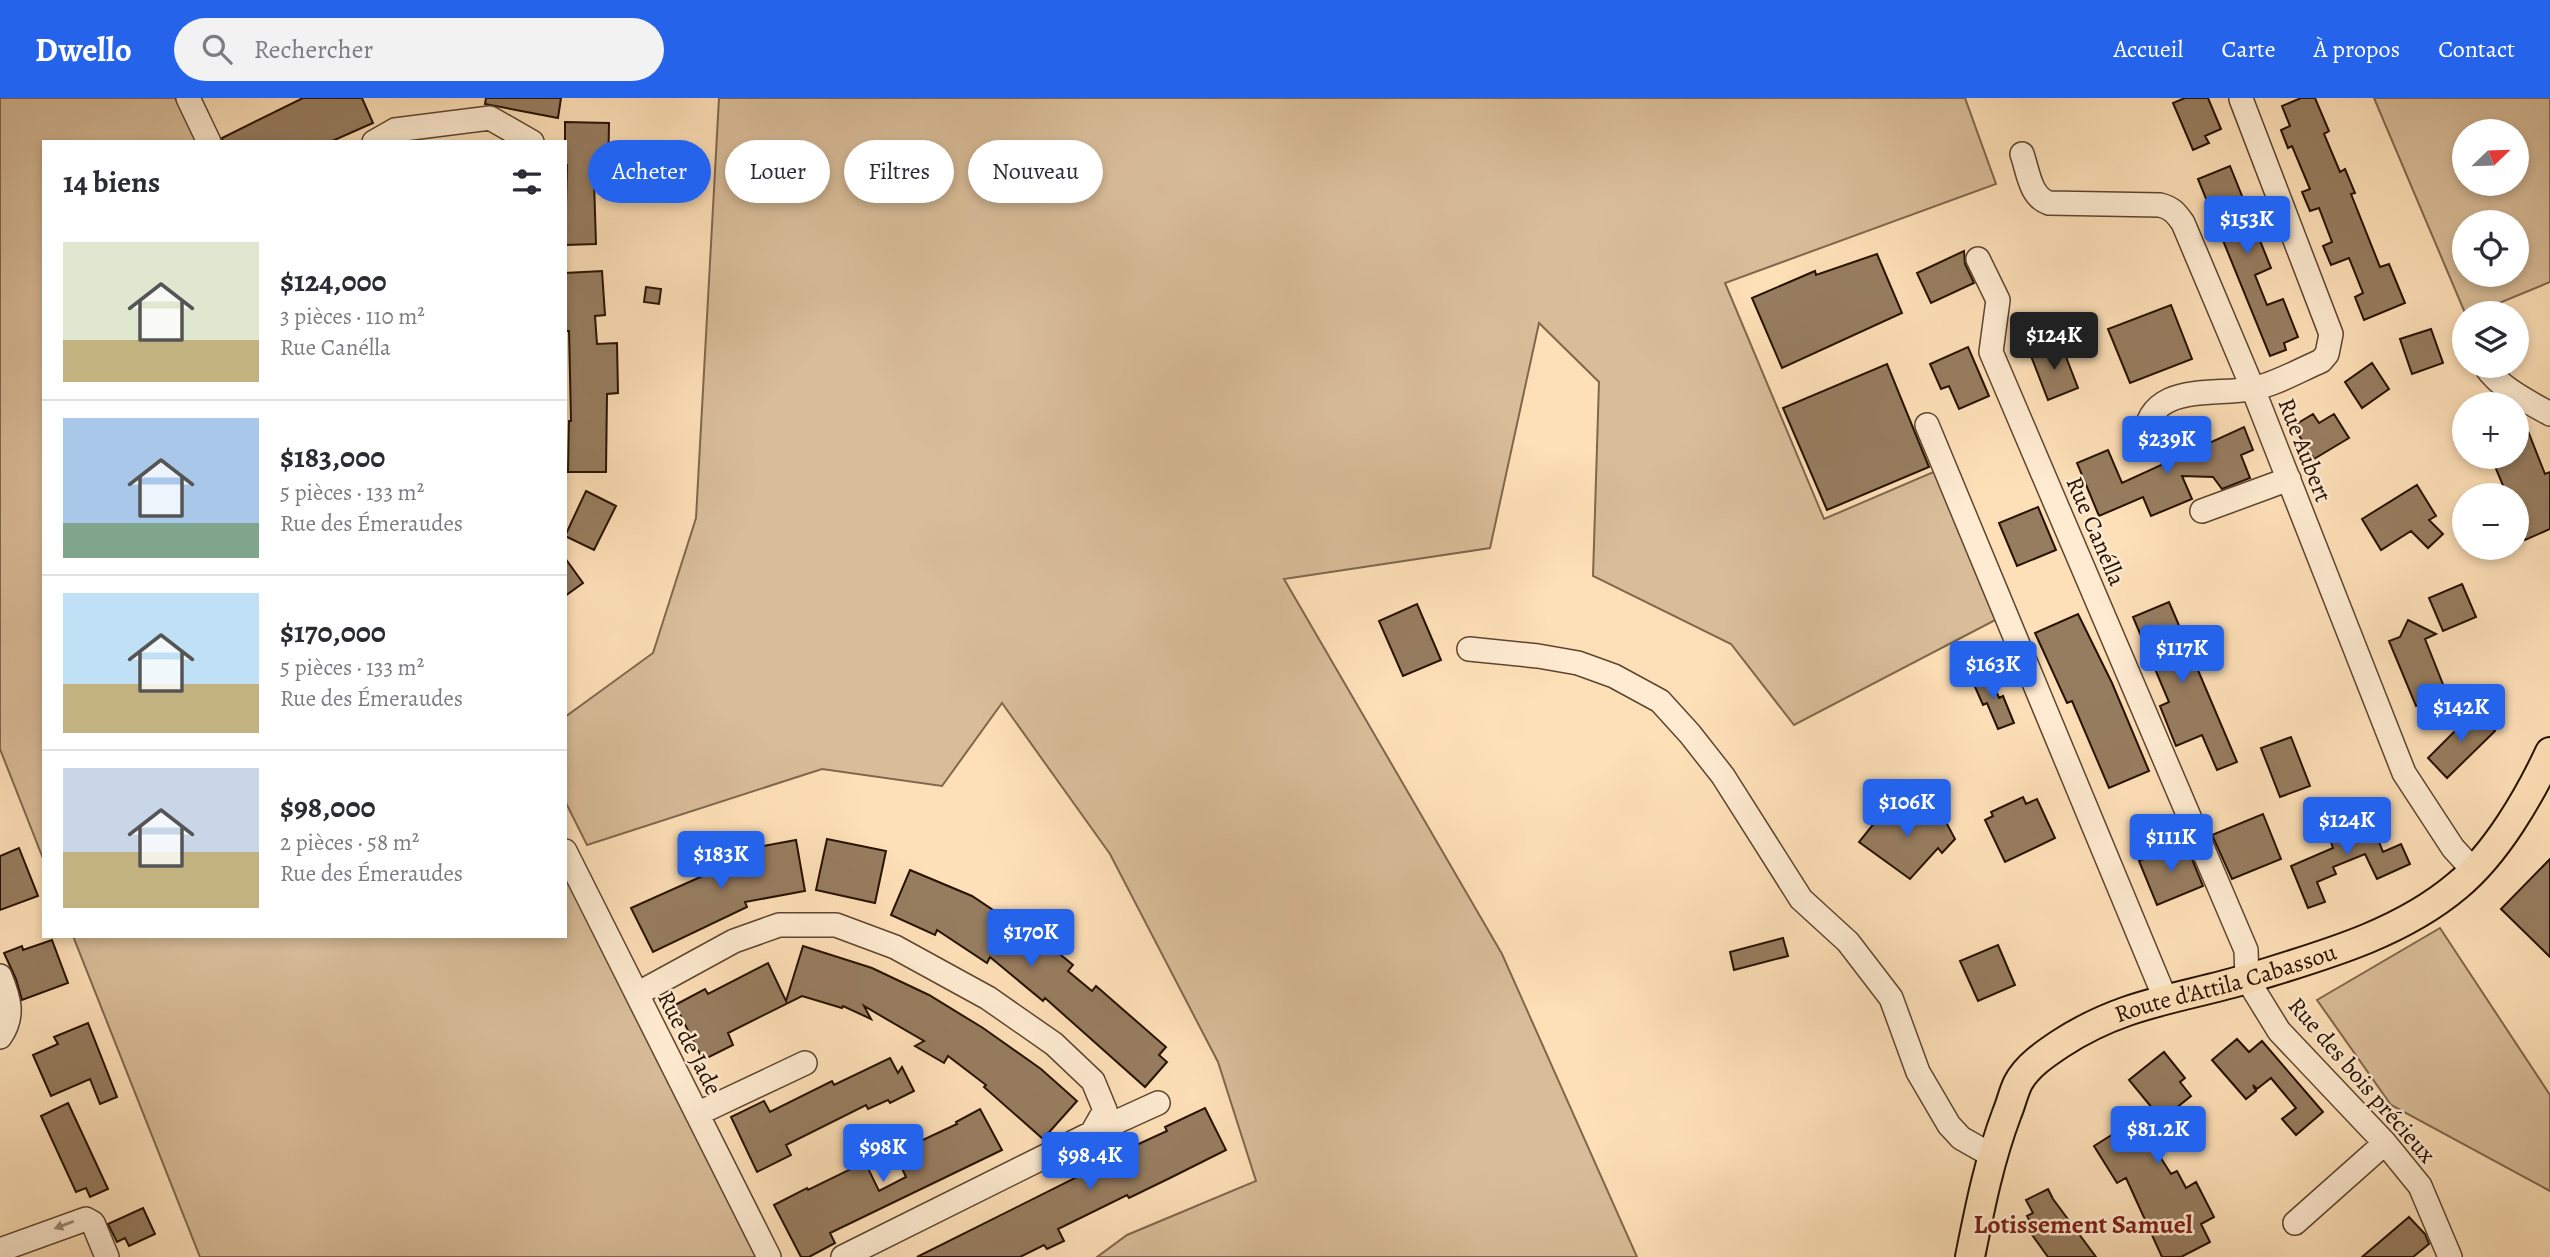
<!DOCTYPE html>
<html lang="fr">
<meta charset="utf-8">
<style>
:root{--surface:#fff;--page:#f2f2f3;--text:#2b2b33;--muted:#7c7c81;--line:#e1e1e2;--accent:#2563eb}
body{margin:0;font-family:Alegreya,serif;background:var(--page);color:var(--text);height:100vh;display:flex;flex-direction:column;font-size:26px;white-space:nowrap}
*{box-sizing:border-box;margin:0}
p{font-size:23px;color:var(--muted)}
.icon{flex:none;width:38px;height:38px;fill:none;stroke:currentColor;stroke-width:2;stroke-linecap:round;stroke-linejoin:round}
.map{position:relative;flex:1;overflow:hidden}
.details{position:absolute;left:42px;top:42px;width:525px;height:798px;display:flex;flex-direction:column;background:var(--surface);border-radius:0px;box-shadow:0 4px 10px #0003}
.details>*{flex:none}
.banner{position:absolute;left:588px;top:42px;width:665px;height:63px;display:flex;gap:14px}
.needle{width:46px;rotate:67deg}
.buttons{position:absolute;left:2452px;top:21px;display:grid;gap:14px}
.buttons a{display:grid;place-items:center;width:77px;height:77px;border-radius:50%;background:var(--surface);box-shadow:0 4px 10px #0003;font-size:35px}
.price{position:absolute;translate:-50% -60px;padding:0 16px;border-radius:7px;background:var(--accent);color:#fff;font-size:23px;line-height:46px;filter:drop-shadow(0 2px 4px #0008)}
.price::after{content:'';position:absolute;left:50%;top:42px;width:21px;height:16px;margin-left:-10px;background:inherit;clip-path:polygon(0 0,100% 0,50% 100%)}
.price.on{background:#222;color:#fff}
ul{padding:0;list-style:none}
li{display:flex;align-items:center;gap:21px;height:175px;padding:0 21px}
li+li{border-top:2px solid var(--line)}
li span{display:grid;place-items:center;flex:none;width:196px;height:140px;border-radius:0px;color:#555}
li>.icon{margin-inline-start:auto}
span .icon{width:84px;height:84px;fill:#fffc;stroke-width:1}
li b{font-size:30px}
h2{display:flex;justify-content:space-between;align-items:center;height:84px;padding:0 21px;font-size:30px}
.pill{padding:0 24px;border-radius:32px;background:var(--surface);box-shadow:0 4px 10px #0003;font-size:24px;line-height:63px}
.pill.on{background:var(--accent);color:#fff}
header{display:flex;align-items:center;gap:42px;box-sizing:border-box;height:98px;padding:0 35px;background:var(--accent);color:#fff}
header strong{font-size:33px}
nav{display:flex;gap:38px;margin-inline-start:auto;font-size:24px}
.search{width:490px;height:63px;background:var(--page);display:flex;align-items:center;gap:18px;box-sizing:border-box;padding:0 24px;border-radius:38px;color:var(--muted);font-size:26px}
.map>svg:first-child{display:block}
</style>
<header>
<strong>Dwello</strong>
<div class="search"><svg class="icon" aria-label="search" viewBox="0 0 24 24"><circle cx="10" cy="10" r="6"/><path d="M15 15l6 6"/></svg>Rechercher</div>
<nav><a>Accueil</a><a>Carte</a><a>À propos</a><a>Contact</a></nav>
</header>
<div class="map">
<svg width="2550" height="1159" viewBox="0 0 2550 1159">
<rect width="100%" height="100%" fill="#fee0b8"/>
<filter id="stains"><feTurbulence type="fractalNoise" baseFrequency=".00286" numOctaves="4"/><feColorMatrix values="0 0 0 0 .2 0 0 0 0 .09 0 0 0 0 .02 0 0 0 .5 -.17"/></filter>
<radialGradient id="worn" r=".72"><stop offset=".6" stop-color="#630" stop-opacity="0"/><stop offset="1" stop-color="#630" stop-opacity=".3"/></radialGradient>
<!-- green -->
<path fill="#d9bd99" stroke="#80674c" stroke-width="2" fill-rule="evenodd" d="M0,0H175L197,44H44V763L0,651Z
M719,0H1965L1996,86L1725,185L1824,421L1945,369L2003,518L1794,627L1731,546L1593,478L1599,284L1539,225L1490,450L1284,481L1502,856L1637,1159H1097L1127,1137L1256,1083L1218,964L1110,756L1002,605L942,688L822,671L587,747L565,703V619L653,555L696,420Z
M2374,0H2550V184L2475,215H2465ZM2464,33H2516V86H2464ZM2464,124H2516V177H2464Z
M565,776L758,1159H200L73,838H565Z
M2440,830L2550,997V1093L2391,1007L2317,902Z"/>
<!-- building -->
<path fill="#977d60" stroke="#271100" stroke-width="2" d="M303,0H362L373,25L330,44H223L222,40Z
M486,0H561L558,20L485,6Z
M2185,0H2208L2221,31L2205,38L2209,45L2193,52L2173,5Z
M2301,0H2315L2329,33L2324,36L2340,74L2345,71L2355,95L2351,96L2380,169L2389,166L2405,205L2364,222L2355,199L2363,195L2349,160L2331,167L2323,148L2332,144L2319,110L2310,113L2302,94L2310,91L2292,48L2288,50L2281,32L2290,28L2282,8Z
M565,24L609,25L608,84L594,83L596,146L565,147L567,67H565Z
M2230,68L2271,170L2255,177L2267,207L2283,201L2298,239L2284,245L2286,252L2270,258L2198,81Z
M1964,153L1965,166L1974,185L1931,205L1917,175Z
M1877,156L1902,215L1782,270L1752,200L1815,173L1816,177Z
M602,173L605,217L595,218L597,246L617,245L618,295L607,296L606,374H568L569,323H571L569,233H565V175Z
M646,189L661,191L659,206L644,204Z
M2171,207L2192,261L2130,285L2108,231Z
M2431,231L2443,265L2412,276L2400,241Z
M2061,246L2078,290L2048,302L2031,258Z
M1968,249L1989,298L1959,311L1949,288L1941,291L1930,266Z
M2372,265L2389,291L2362,310L2345,284Z
M1887,266L1929,369L1827,412L1783,310Z
M2313,316L2319,325L2334,316L2349,340L2314,361L2293,328Z
M2244,329L2253,352L2241,357L2250,380L2222,391L2213,379L2182,378L2192,401L2151,418L2143,399L2099,418L2077,365L2108,352L2122,385Z
M2528,333L2545,376L2550,374V431L2525,442L2516,421V397H2507L2491,359H2516V338Z
M2417,387L2436,418L2429,422L2443,436L2428,450L2411,433L2381,452L2362,421Z
M586,393L616,408L594,452L565,438Z
M2038,409L2056,452L2017,468L1999,425Z
M565,460L583,485L565,498Z
M2462,486L2476,519L2443,533L2429,500Z
M2169,504L2237,664L2217,672L2202,637L2176,648L2160,608L2169,604L2133,519Z
M1417,506L1441,562L1403,578L1379,523Z
M2078,516L2112,585L2149,673L2109,690L2072,603L2067,605L2035,535Z
M2408,522L2436,536L2425,541L2450,604L2430,612L2427,604L2416,608L2389,543L2400,539Z
M1989,576L1999,600L2003,598L2014,625L1998,631L1987,605L1983,607L1972,582Z
M2475,613L2495,633L2447,680L2428,660Z
M2291,639L2310,688L2280,699L2261,650Z
M2023,699L2026,706L2037,701L2055,740L2005,764L1985,722L1993,718L1991,714Z
M1892,703L1923,726L1938,709L1955,741L1942,755L1938,750L1910,781L1859,744Z
M2263,716L2281,761L2232,781L2212,737Z
M2368,716L2383,754L2401,746L2410,766L2377,781L2365,756L2333,769L2336,776L2317,784L2325,804L2308,810L2291,768L2333,750L2327,733Z
M716,736L725,755L796,742L805,793L745,804L747,809L653,854L631,810L716,772L702,742Z
M827,741L886,753L875,805L816,792Z
M2185,744L2203,788L2157,807L2139,763Z
M19,750L38,798L0,812V758Z
M2550,761V859L2501,811Z
M910,772L972,798L1032,838L1034,835L1073,867L1068,873L1092,893L1096,888L1166,949L1159,957L1167,964L1145,989L1045,900L1043,903L990,859L987,865L937,832L935,837L891,817Z
M1783,840L1788,858L1734,872L1730,854Z
M52,842L68,885L22,902L16,881L4,855L22,848L23,852Z
M1998,847L2015,887L1978,903L1960,863Z
M803,848L872,870L929,897L983,930L1041,971L1077,1003L1043,1041L984,989L986,987L948,958L944,965L915,948L924,943L864,908L871,921L843,908L842,910L802,898L728,935L733,947L703,962L675,907L705,891L708,896L768,865L786,903Z
M88,925L117,999L100,1006L90,981L51,998L33,957L58,946L54,939Z
M2237,941L2249,954L2262,943L2323,1014L2296,1037L2282,1021L2296,1010L2271,980L2257,991L2253,987L2256,993L2246,1001L2212,962Z
M2164,954L2185,980L2180,984L2191,998L2145,1035L2171,1076L2177,1073L2186,1090L2196,1084L2214,1119L2201,1126L2210,1144L2181,1159H2162L2126,1080L2117,1085L2094,1048L2153,1011L2129,982Z
M890,960L898,975L902,969L914,993L890,1005L888,1002L868,1011L866,1007L786,1047L791,1057L757,1074L731,1019L764,1003L770,1014L832,983L834,987Z
M68,1005L108,1091L90,1099L86,1090L76,1094L41,1018Z
M1205,1010L1226,1052L1170,1080L1129,1100L1127,1097L1058,1131L1064,1143L1047,1151L1044,1147L1020,1159H917L1111,1062L1110,1059L1167,1033L1165,1029Z
M980,1011L1002,1052L830,1135L835,1145L809,1159H801L774,1107L807,1090L808,1092L865,1064L879,1093L906,1079L895,1055L957,1026L956,1024Z
M2048,1091L2053,1101L2096,1159H2048L2030,1134L2033,1130L2027,1118L2033,1115L2026,1102Z
M143,1110L155,1136L129,1148L125,1140L117,1144L108,1126Z
M2409,1119L2425,1136L2429,1146L2413,1159H2362Z"/>
<g fill="none" stroke-linecap="round" stroke-linejoin="round">
<defs>
<path id="minor" d="M188,0L209,44
M374,44L395,32L490,20L532,44
M2022,56C2028,73 2030,99 2049,105L2160,107C2172,110 2176,115 2183,125L2253,291L2404,675L2453,750L2474,773
M1978,161L1998,202L1991,254L2246,852L2247,881L2279,933L2385,1045L2420,1088L2450,1159
M2485,268C2500,290 2527,303 2550,316
M1927,327L2165,900
M2145,344C2146,284 2210,298 2251,291C2272,288 2300,272 2321,263L2327,256L2331,236L2241,1
M2202,413L2289,381
M1469,551L1538,558L1578,565L1614,578L1660,603L1690,636L1723,678L1801,801L1848,844L1891,900L1918,974L1949,1027L1961,1040L1991,1057
M565,753L769,1159
M0,878C9,900 15,918 0,939
M637,896L734,843L779,827H836L895,849L988,900L1054,946L1093,983L1105,1012L1092,1035L843,1159
M697,1016L805,965
M1092,1035L1158,1005
M2295,1125L2385,1045
M0,1152L86,1121L93,1125L107,1159"/>
<g id="major">
<path id="s1" d="M1970,1159C1980,1109 1989,1063 2007,1015C2011,1006 2013,995 2018,985C2027,968 2045,956 2060,946C2124,904 2180,901 2250,880C2321,858 2399,837 2457,788C2496,756 2529,699 2550,654"/>
</g>
</defs>
<!-- minor casing -->
<use href="#minor" stroke="#5d452e" stroke-width="26"/>
<!-- major casing -->
<use href="#major" stroke="#271100" stroke-width="32"/>
<!-- minor -->
<use href="#minor" stroke="#feebd1" stroke-width="23"/>
<!-- major -->
<use href="#major" stroke="#fee0b8" stroke-width="28"/>
</g>
<!-- one-way arrows -->
<defs><path id="oneway-solid" d="M-6-.8H1V-3.2L6.5 0L1 3.2V.8H-6Z" transform="scale(1.75)"/></defs>
<use fill="#9d8973" href="#oneway-solid" transform="translate(64 1127) rotate(159)"/>
<g text-anchor="middle" stroke-width="5" stroke-linejoin="round" paint-order="stroke">
<!-- street labels -->
<g font-size="24" fill="#271100" stroke="#feebd1">
<text transform="translate(2305 352) rotate(69)" y="8">Rue Aubert</text>
<text transform="translate(2096 433) rotate(67)" y="8">Rue Canélla</text>
<text dy="8" stroke="none"><textPath href="#s1" startOffset="416">Route d'Attila Cabassou</textPath></text>
<text transform="translate(690 945) rotate(63)" y="8">Rue de Jade</text>
<text transform="translate(2362 982) rotate(49)" y="8">Rue des bois précieux</text>
</g>
<!-- neighbourhood labels -->
<g font-size="26" font-weight="bold" fill="#7a1f14" stroke="#feebd1">
<text x="2083" y="1135">Lotissement Samuel</text>
</g>
</g>
<rect width="100%" height="100%" filter="url(#stains)"/>
<rect width="100%" height="100%" fill="url(#worn)"/>
</svg>
<div class="buttons">
<a><svg class="needle" viewBox="-14 -14 28 28"><path d="M0-13l5 13h-10z" fill="#e53935"/><path d="M0 13l5-13h-10z" fill="#7c7c81"/></svg></a>
<a><svg class="icon" aria-label="locate" viewBox="0 0 24 24"><circle cx="12" cy="12" r="6"/><path d="M12 2v4M12 18v4M2 12h4M18 12h4"/></svg></a>
<a><svg class="icon" aria-label="layers" viewBox="0 0 24 24"><path d="M12 4l9 5-9 5-9-5zM3 14l9 5 9-5"/></svg></a>
<a>+</a>
<a>−</a>
</div>
<b class="price" style="left:2247px;top:158px">$153K</b>
<b class="price on" style="left:2054px;top:274px">$124K</b>
<b class="price" style="left:2167px;top:378px">$239K</b>
<b class="price" style="left:2182px;top:587px">$117K</b>
<b class="price" style="left:1993px;top:603px">$163K</b>
<b class="price" style="left:2461px;top:646px">$142K</b>
<b class="price" style="left:1907px;top:741px">$106K</b>
<b class="price" style="left:2347px;top:759px">$124K</b>
<b class="price" style="left:2171px;top:776px">$111K</b>
<b class="price" style="left:721px;top:793px">$183K</b>
<b class="price" style="left:1031px;top:871px">$170K</b>
<b class="price" style="left:2158px;top:1068px">$81.2K</b>
<b class="price" style="left:883px;top:1086px">$98K</b>
<b class="price" style="left:1090px;top:1094px">$98.4K</b>
<div class="banner">
<a class="pill on">Acheter</a>
<a class="pill">Louer</a>
<a class="pill">Filtres</a>
<a class="pill">Nouveau</a>
</div>
<section class="details">
<h2>14 biens<svg class="icon" aria-label="filters" viewBox="0 0 24 24"><path d="M4 7h16M4 17h16"/><circle cx="9" cy="7" r="2"/><circle cx="15" cy="17" r="2"/></svg></h2>
<ul>
<li><span style="background:linear-gradient(#dfe7d0 70%,#c2b280 0)"><svg class="icon" aria-label="home" viewBox="0 0 24 24"><path d="M3 11l9-7 9 7M6 9v11h12V9"/></svg></span><div><b>$124,000</b><p>3 pièces · 110 m²</p><p>Rue Canélla</p></div></li>
<li><span style="background:linear-gradient(#a9c7e8 75%,#7fa58c 0)"><svg class="icon" aria-label="home" viewBox="0 0 24 24"><path d="M3 11l9-7 9 7M6 9v11h12V9"/></svg></span><div><b>$183,000</b><p>5 pièces · 133 m²</p><p>Rue des Émeraudes</p></div></li>
<li><span style="background:linear-gradient(#bfe0f5 65%,#c2b280 0)"><svg class="icon" aria-label="home" viewBox="0 0 24 24"><path d="M3 11l9-7 9 7M6 9v11h12V9"/></svg></span><div><b>$170,000</b><p>5 pièces · 133 m²</p><p>Rue des Émeraudes</p></div></li>
<li><span style="background:linear-gradient(#c9d6e8 60%,#c2b280 0)"><svg class="icon" aria-label="home" viewBox="0 0 24 24"><path d="M3 11l9-7 9 7M6 9v11h12V9"/></svg></span><div><b>$98,000</b><p>2 pièces · 58 m²</p><p>Rue des Émeraudes</p></div></li>
</ul>
</section>
</div>
